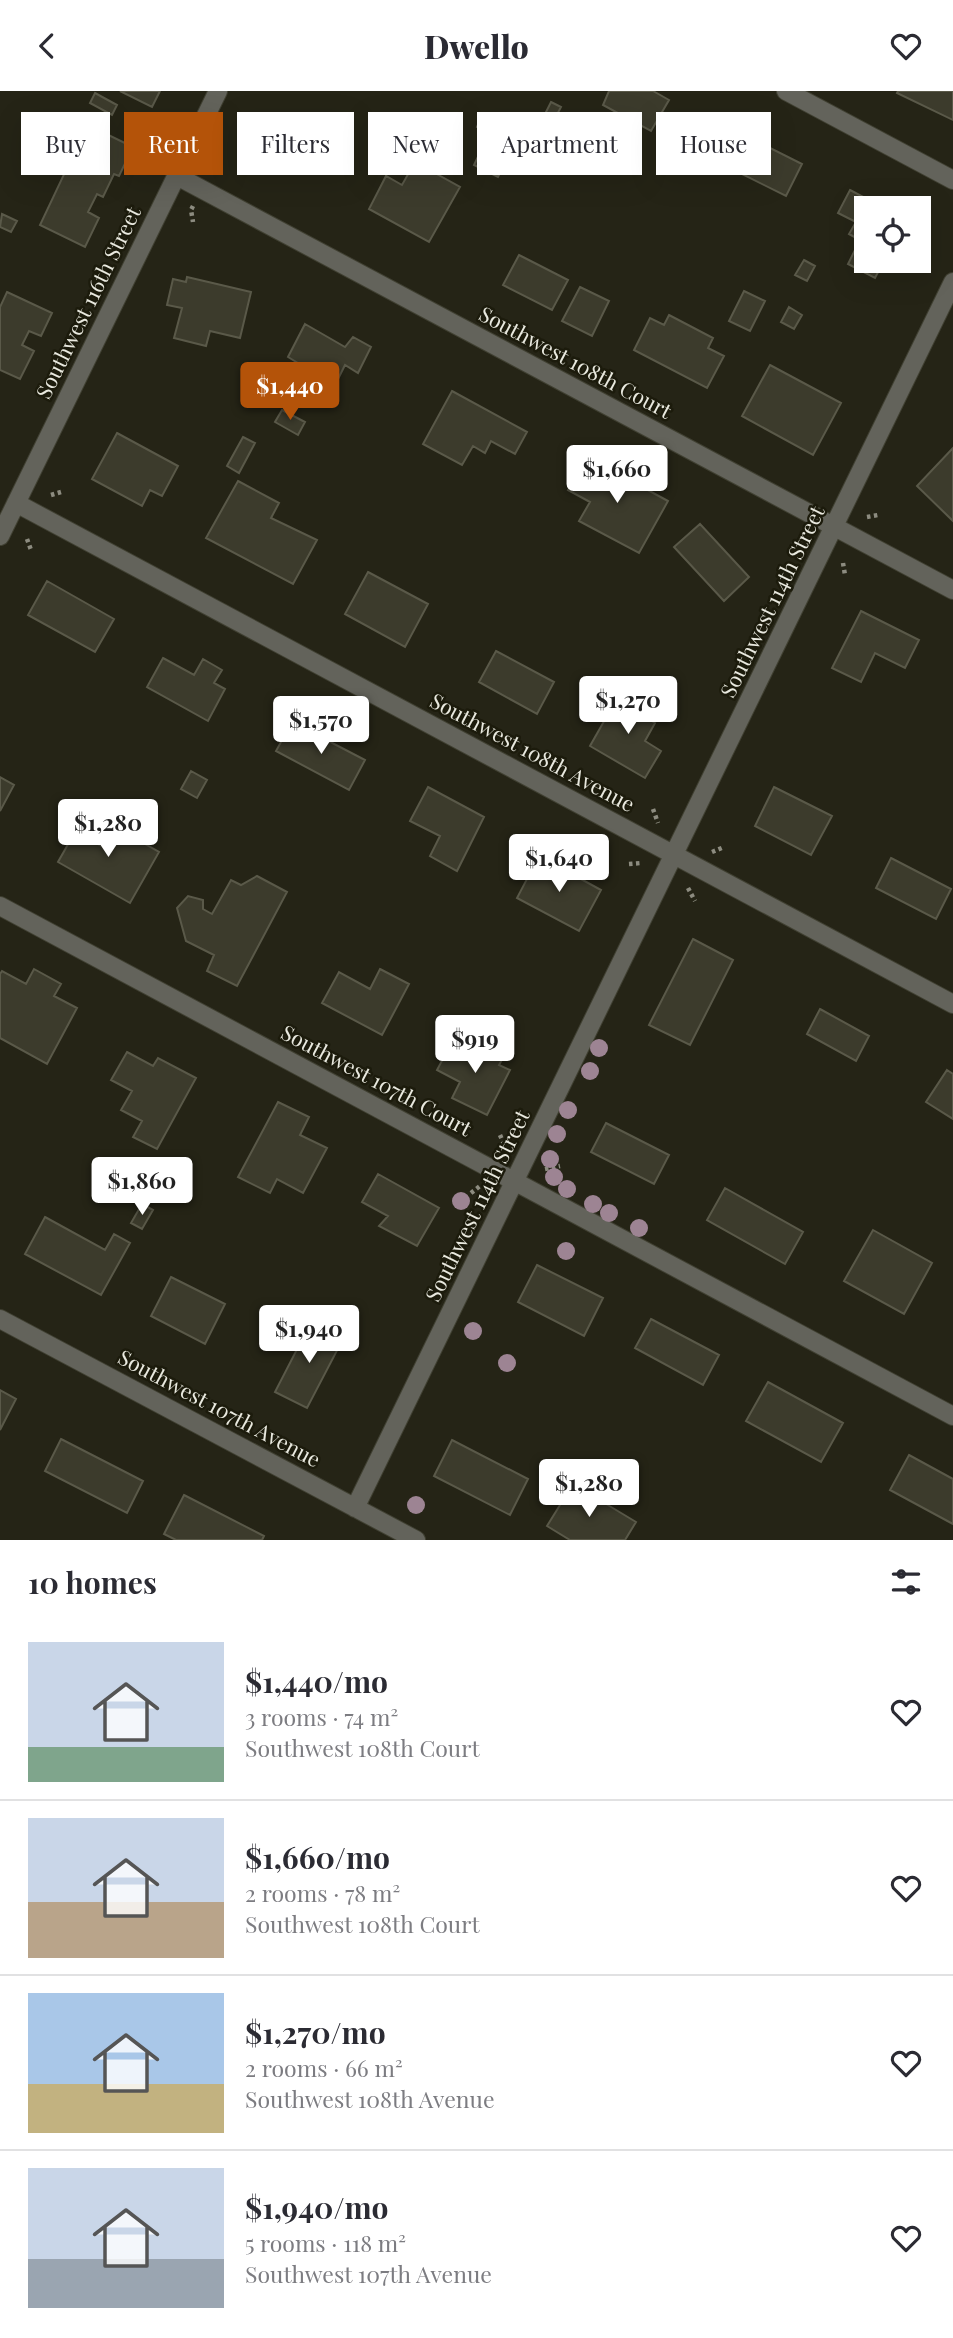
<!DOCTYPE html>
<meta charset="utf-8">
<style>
:root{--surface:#fff;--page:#f2f2f3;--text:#2b2b33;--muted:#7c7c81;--line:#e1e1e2;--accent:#b45309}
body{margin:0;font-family:"Playfair Display",serif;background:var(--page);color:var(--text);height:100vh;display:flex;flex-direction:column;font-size:26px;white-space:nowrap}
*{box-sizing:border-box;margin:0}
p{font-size:23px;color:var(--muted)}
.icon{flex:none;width:38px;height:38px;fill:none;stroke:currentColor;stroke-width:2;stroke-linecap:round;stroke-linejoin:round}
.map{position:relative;height:1449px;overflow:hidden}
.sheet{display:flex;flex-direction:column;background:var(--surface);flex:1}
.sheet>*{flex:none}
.hud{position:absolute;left:21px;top:21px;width:912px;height:63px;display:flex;gap:14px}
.buttons{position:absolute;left:854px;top:105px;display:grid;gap:14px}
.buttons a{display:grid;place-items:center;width:77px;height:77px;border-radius:0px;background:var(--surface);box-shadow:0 7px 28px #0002;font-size:35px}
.price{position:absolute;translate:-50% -60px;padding:0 16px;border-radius:7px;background:#fff;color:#222;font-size:23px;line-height:46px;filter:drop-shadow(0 2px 4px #0008)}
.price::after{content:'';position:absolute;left:50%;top:42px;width:21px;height:16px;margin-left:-10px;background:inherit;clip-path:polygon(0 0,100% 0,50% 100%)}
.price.on{background:var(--accent);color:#fff}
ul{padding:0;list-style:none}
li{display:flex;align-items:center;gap:21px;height:175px;padding:0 28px}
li+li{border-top:2px solid var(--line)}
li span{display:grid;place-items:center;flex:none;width:196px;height:140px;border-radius:0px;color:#555}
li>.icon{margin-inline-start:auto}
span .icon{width:84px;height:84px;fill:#fffc;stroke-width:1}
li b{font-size:30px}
h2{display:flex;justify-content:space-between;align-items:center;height:84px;padding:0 28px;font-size:30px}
.pill{padding:0 24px;border-radius:0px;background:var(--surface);box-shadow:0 7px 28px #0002;font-size:24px;line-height:63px}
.pill.on{background:var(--accent);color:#fff}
header{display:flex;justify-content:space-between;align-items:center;height:91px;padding:0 28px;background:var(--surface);font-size:32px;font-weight:800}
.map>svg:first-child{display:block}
</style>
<header><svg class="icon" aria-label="back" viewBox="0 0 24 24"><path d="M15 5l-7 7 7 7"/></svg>Dwello<svg class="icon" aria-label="heart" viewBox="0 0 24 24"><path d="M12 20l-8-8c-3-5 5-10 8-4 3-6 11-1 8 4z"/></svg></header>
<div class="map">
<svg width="953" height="1449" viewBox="0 0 953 1449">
<rect width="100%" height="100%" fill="#252416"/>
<!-- building -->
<path fill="#3c3b2c" stroke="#5a5949" stroke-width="2" d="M120,0H160L152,16Z
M609,0H653L669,9L651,40L603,14Z
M898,0H953V29L897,2Z
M95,2L117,14L112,24L90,12Z
M551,11L561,16L551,35L541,31Z
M482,24L504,34L499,46L477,36Z
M88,34L133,56L119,85L114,83L103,106L97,103L88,121L99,127L85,156L40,134L68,75L52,66L59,52L76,60Z
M742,38L768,50L766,55L802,73L786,105L736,80L743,65L732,60Z
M483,55L494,60L484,79L474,74Z
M496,60L508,66L498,86L486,80Z
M415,71L460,96L429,151L369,118L386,85L402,94Z
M850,99L873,111L871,114L877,117H866V170H884L875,187L848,173L860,149L849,143L856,131L838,122Z
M2,123L17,130L11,141L0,136Z
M519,164L568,189L552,219L503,194Z
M804,169L815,175L807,190L795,184Z
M187,186L251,201L240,247L210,240L206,255L174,247L182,217L167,214L173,188L186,191Z
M580,196L609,210L592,245L562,230Z
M744,200L765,210L750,240L729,230Z
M7,201L52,222L41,245L29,240L22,254L34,260L20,288L0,279V216Z
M789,216L802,224L794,238L781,231Z
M669,224L713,247L708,257L724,265L707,297L634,259L650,227L664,234Z
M305,233L345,256L353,246L371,256L358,282L345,274L329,306L300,290L306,277L288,266Z
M770,274L841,312L813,364L742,325Z
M452,300L527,341L515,363L491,350L485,362L473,355L462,374L423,353Z
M282,319L305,331L298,344L275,331Z
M117,342L178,375L162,405L150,399L142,415L92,388Z
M243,346L255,352L239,382L227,375Z
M953,357V430L917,395Z
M587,366L668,410L639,462L579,430L590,411L568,399Z
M238,390L279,412L271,427L317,449L293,493L206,447Z
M700,433L749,486L724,510L674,456Z
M368,481L428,513L405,556L345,523Z
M47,490L114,528L95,561L28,524Z
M861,520L919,549L905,577L875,562L861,591L832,577Z
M496,560L554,591L537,623L479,591Z
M163,567L194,584L203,568L222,579L214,592L225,598L208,630L147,596Z
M620,602L651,620L647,627L655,632L645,650L661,660L645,687L590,655Z
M292,631L365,669L349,699L276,660Z
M191,680L207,689L197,707L181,698Z
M0,686L14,694L0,720Z
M428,696L484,726L457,780L430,765L440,745L410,730Z
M774,696L832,725L811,764L755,735Z
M87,720L106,731L94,751L107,758L114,745L125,751L129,744L159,761L130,812L58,771Z
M539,765L601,799L579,840L517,807Z
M891,767L951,798L936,828L876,797Z
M257,785L287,801L237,895L207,880L214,864L186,850L177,817L188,805L203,809V818L212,823L231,789L241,794Z
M693,848L733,869L690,954L649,934Z
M34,878L61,893L54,905L77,917L47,973L0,947V883L2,880L26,893Z
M380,878L409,893L382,944L322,912L339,881L370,898Z
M820,918L869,945L856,970L807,943Z
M453,949L475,960L479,952L504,965L499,974L510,979L487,1024L452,1007L460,991L437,979Z
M127,961L153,975L158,967L196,987L157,1058L133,1046L142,1030L121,1019L132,1000L111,989Z
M947,979L953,983V1028L926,1011Z
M278,1011L309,1026L300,1044L327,1057L303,1102L277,1088L270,1102L238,1086Z
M606,1032L669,1064L654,1093L591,1061Z
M378,1083L439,1117L417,1155L379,1135L388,1125L362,1111Z
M725,1097L803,1141L785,1173L707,1129Z
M142,1113L153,1119L142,1138L131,1132Z
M45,1126L105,1159L114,1143L130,1152L101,1204L25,1163Z
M873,1139L932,1172L904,1223L844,1190Z
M537,1174L603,1207L584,1245L518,1211Z
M171,1186L225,1213L205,1253L151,1225Z
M651,1228L719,1264L703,1294L635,1257Z
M311,1231L343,1248L307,1317L275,1301Z
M768,1291L843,1332L821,1371L746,1330Z
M0,1299L16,1308L0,1339Z
M61,1348L143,1390L127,1422L45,1380Z
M452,1349L528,1388L510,1424L434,1385Z
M909,1364L953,1388V1433L890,1399Z
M573,1393L636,1431L625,1449H570L547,1435Z
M184,1404L264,1445L262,1449H176L164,1443Z"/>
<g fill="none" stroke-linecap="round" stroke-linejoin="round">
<defs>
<path id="minor" d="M786,0L953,89
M177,85L953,499
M16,412L953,913
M0,445L218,0
M0,815L953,1325
M0,1228L416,1449
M355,1417L953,191"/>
</defs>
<!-- minor casing -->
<use href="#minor" stroke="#404032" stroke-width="20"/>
<!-- path -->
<path stroke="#8d8c80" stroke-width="4.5" stroke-dasharray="3.5 3.5" stroke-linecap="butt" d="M193,115L191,119L193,131
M51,404L61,401
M867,426L878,424
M27,448L31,459
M792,454L805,452
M843,472L845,484
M653,718L658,732
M712,761L724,756
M629,773L641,772
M688,797L695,810
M500,1044L506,1058
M545,1078L560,1075
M471,1102L480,1095"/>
<!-- minor -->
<use href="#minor" stroke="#63635b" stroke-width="18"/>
</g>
<!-- trees -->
<g fill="#9d8493">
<circle cx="599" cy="957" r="9"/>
<circle cx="590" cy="980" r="9"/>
<circle cx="568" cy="1019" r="9"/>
<circle cx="557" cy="1043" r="9"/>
<circle cx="550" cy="1068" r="9"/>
<circle cx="554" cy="1086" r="9"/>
<circle cx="567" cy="1098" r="9"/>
<circle cx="461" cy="1110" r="9"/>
<circle cx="593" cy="1113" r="9"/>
<circle cx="609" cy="1122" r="9"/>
<circle cx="639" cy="1137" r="9"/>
<circle cx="566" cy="1160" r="9"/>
<circle cx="473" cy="1240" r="9"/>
<circle cx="507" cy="1272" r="9"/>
<circle cx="416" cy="1414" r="9"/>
</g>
<g text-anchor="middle" stroke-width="5" stroke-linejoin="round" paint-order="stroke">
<!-- street labels -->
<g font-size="21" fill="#e9e9df" stroke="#1c1b0c">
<text transform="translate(89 212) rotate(-64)" y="7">Southwest 116th Street</text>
<text transform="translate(575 272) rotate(28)" y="7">Southwest 108th Court</text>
<text transform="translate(773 511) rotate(-64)" y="7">Southwest 114th Street</text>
<text transform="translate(532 662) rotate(28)" y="7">Southwest 108th Avenue</text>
<text transform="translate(376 990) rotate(28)" y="7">Southwest 107th Court</text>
<text transform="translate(478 1115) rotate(-64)" y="7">Southwest 114th Street</text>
<text transform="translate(219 1318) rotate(28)" y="7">Southwest 107th Avenue</text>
</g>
</g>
</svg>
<div class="buttons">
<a><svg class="icon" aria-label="locate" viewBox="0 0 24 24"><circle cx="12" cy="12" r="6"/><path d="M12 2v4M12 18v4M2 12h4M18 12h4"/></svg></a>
</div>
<b class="price on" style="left:290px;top:331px">$1,440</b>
<b class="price" style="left:617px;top:414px">$1,660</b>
<b class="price" style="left:628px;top:645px">$1,270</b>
<b class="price" style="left:321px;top:665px">$1,570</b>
<b class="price" style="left:108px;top:768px">$1,280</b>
<b class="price" style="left:559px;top:803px">$1,640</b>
<b class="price" style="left:475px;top:984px">$919</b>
<b class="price" style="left:142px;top:1126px">$1,860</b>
<b class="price" style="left:309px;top:1274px">$1,940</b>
<b class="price" style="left:589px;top:1428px">$1,280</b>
<div class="hud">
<a class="pill">Buy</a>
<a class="pill on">Rent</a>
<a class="pill">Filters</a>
<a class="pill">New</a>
<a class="pill">Apartment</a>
<a class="pill">House</a>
</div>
</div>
<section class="sheet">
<h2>10 homes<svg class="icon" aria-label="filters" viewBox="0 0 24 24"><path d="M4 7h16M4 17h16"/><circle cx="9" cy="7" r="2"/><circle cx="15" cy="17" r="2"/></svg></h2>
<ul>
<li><span style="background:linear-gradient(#c9d6e8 75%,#7fa58c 0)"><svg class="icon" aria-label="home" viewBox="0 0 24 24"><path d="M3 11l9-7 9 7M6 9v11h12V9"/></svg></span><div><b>$1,440/mo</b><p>3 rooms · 74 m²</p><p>Southwest 108th Court</p></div><svg class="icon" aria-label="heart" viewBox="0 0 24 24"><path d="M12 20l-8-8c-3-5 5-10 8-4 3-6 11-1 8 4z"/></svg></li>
<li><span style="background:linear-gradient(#c9d6e8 60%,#b9a48a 0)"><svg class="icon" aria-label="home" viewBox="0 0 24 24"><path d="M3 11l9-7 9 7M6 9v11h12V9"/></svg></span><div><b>$1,660/mo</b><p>2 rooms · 78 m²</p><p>Southwest 108th Court</p></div><svg class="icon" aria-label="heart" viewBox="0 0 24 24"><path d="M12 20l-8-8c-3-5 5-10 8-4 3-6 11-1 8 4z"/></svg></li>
<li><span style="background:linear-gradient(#a9c7e8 65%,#c2b280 0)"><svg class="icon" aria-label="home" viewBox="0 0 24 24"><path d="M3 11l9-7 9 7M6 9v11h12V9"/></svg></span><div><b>$1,270/mo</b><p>2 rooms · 66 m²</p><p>Southwest 108th Avenue</p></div><svg class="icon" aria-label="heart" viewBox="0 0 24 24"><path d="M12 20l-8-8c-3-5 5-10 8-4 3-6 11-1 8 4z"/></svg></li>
<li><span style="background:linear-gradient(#c9d6e8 65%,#9aa5b1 0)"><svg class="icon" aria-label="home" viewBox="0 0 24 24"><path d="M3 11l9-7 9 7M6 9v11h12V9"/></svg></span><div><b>$1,940/mo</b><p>5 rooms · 118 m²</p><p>Southwest 107th Avenue</p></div><svg class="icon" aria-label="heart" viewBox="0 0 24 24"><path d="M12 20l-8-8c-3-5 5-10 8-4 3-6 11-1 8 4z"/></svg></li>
</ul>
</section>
